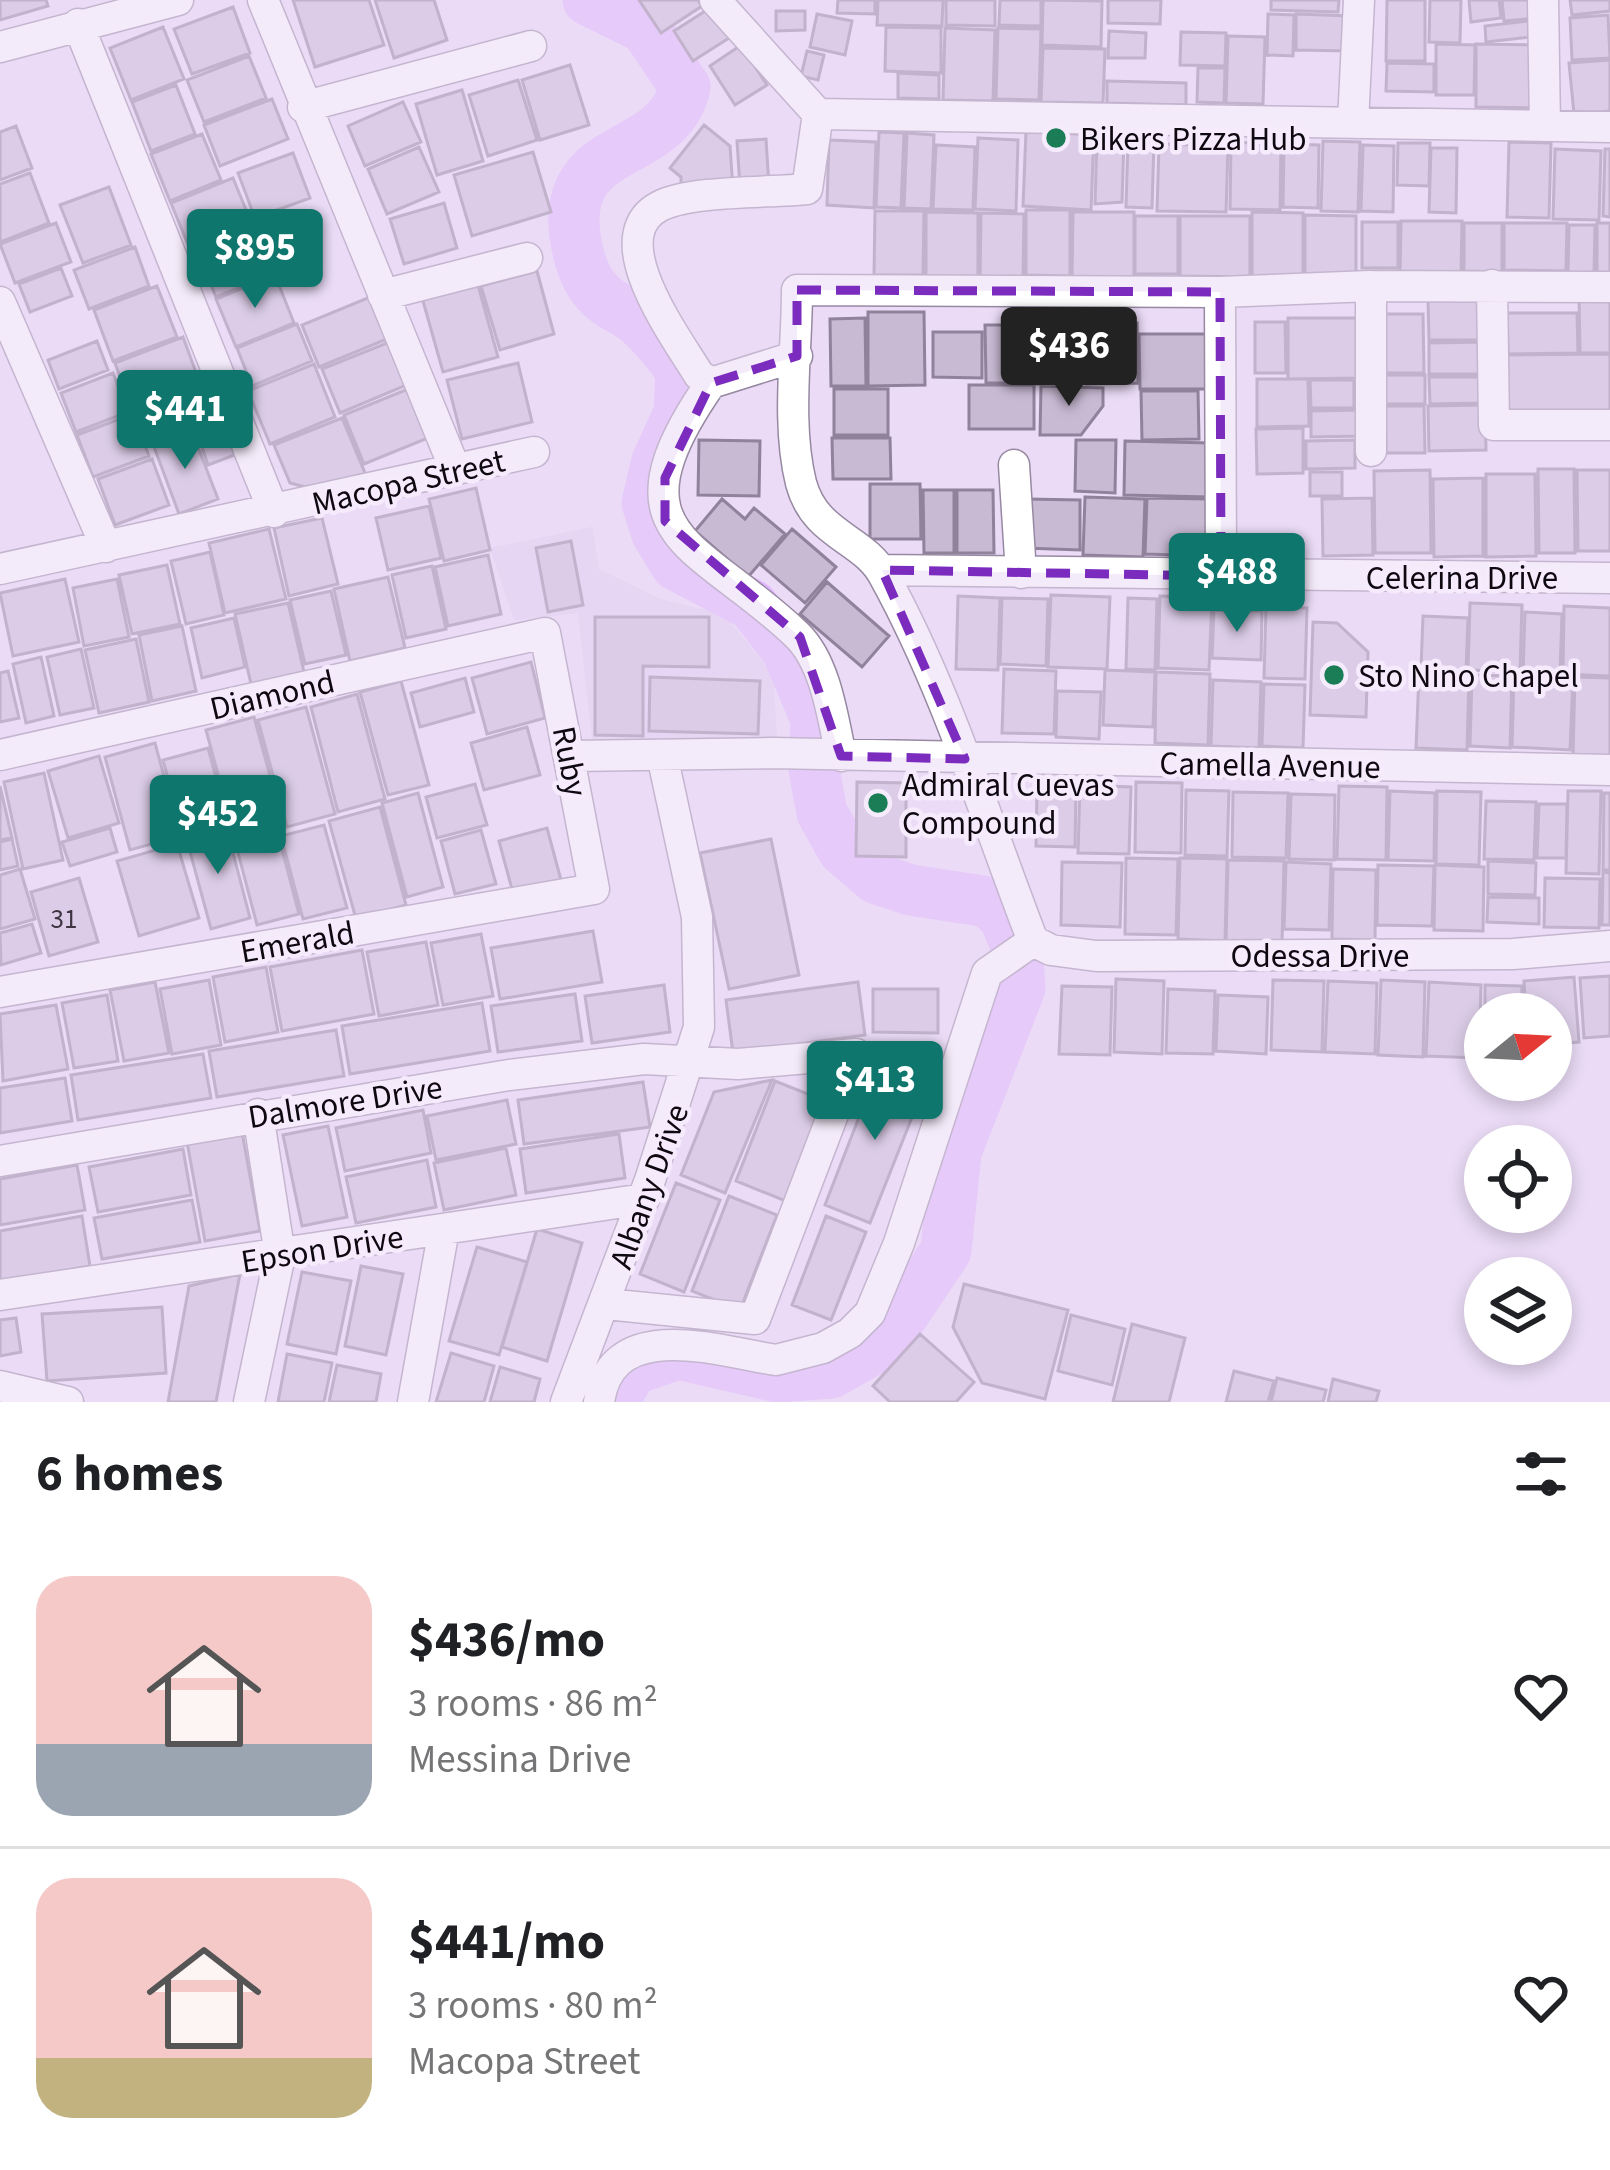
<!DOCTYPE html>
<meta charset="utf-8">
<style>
:root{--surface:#fff;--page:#f2f2f2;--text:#202124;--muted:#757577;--line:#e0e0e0;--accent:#0f766e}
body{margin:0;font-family:"Source Sans 3",sans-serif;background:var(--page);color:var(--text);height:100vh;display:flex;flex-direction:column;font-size:45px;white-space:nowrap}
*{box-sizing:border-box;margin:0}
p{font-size:39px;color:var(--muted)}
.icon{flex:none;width:66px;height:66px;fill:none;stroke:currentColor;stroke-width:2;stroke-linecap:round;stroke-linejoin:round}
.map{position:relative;height:1402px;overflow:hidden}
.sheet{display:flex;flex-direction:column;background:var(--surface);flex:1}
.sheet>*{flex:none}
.needle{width:78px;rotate:72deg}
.fabs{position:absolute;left:1464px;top:993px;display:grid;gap:24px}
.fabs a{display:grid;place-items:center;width:108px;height:108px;border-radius:50%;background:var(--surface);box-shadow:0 6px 18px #0003;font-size:60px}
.price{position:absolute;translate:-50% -102px;padding:0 27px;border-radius:12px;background:var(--accent);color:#fff;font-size:39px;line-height:78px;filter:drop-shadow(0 3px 6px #0008)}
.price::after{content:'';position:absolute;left:50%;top:72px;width:36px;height:27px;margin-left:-18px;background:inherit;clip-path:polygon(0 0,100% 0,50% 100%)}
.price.on{background:#222;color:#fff}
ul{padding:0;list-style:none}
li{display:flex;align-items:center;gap:36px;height:300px;padding:0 36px}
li+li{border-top:3px solid var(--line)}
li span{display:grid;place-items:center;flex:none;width:336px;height:240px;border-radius:36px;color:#555}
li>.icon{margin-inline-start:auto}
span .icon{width:144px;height:144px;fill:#fffc;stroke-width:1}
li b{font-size:51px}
h2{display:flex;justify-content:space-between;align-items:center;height:144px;padding:0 36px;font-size:51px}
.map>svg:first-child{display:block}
</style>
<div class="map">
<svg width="1610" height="1402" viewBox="0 0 1610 1402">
<rect width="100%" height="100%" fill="#ebdbf6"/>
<!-- built -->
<path fill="#e1ceef" d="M592,527L599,569L660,599L723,614L773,673L777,741L592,739L578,613L514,620L490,548Z"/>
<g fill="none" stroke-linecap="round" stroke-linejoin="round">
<!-- river -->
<path stroke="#e0b5fe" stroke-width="51" d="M588,0L645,28L685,87C667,163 562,137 575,236C578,256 585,281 600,295C610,306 627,311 638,321C655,335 668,353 681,370L679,413L657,461L647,503L657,534L676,565L752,605L787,650L816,719L814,769L822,813L843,850L877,879L911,890L988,902L1004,917L1017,948L1020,988L956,1152L946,1251L884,1343L831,1373L778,1377L678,1354L632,1370L613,1402"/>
</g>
<!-- building -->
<path fill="#c9bad4" stroke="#90829a" stroke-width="3" d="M0,0H46L48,6L0,20Z
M293,0H369L384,45L315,67Z
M375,0H434L447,40L394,58Z
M639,0H698L702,6L661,33Z
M838,0H875V14L837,13Z
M878,0H943L942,26L877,25Z
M946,0H995V26L946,25Z
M1000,0H1041V26L999,25Z
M1043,0L1102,1L1101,47L1042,45Z
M1108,0H1161L1160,24L1108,23Z
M1271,0H1339L1338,12L1271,10Z
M1387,0H1425V61H1386Z
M1430,0H1461L1460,43L1429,42Z
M1469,0H1499L1501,18L1471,22Z
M1502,0H1535L1537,18L1504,21Z
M1570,0H1610V11L1572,15Z
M233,7L250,53L192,74L174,29Z
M710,8L729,38L693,61L674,31Z
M776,11H805V30L776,31Z
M817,14L852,21L845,55L810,47Z
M1268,14L1294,15L1293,56L1267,55Z
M1296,14L1351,16L1349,51L1296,50Z
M1608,15L1610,58L1572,60L1570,18Z
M1537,20L1539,36L1486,42L1485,26Z
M163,27L184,79L131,100L110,48Z
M886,27L941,28V73L885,71Z
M945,28L995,30L993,101L943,100Z
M998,28L1041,29L1039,100L996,99Z
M1109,31L1146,33L1145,58H1108Z
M1181,32L1226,33L1225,66L1180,65Z
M1228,36L1265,37L1263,104L1226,103Z
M1436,44L1475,45L1474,95H1436Z
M1476,44L1538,45L1537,108L1476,107Z
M741,45L767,85L735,105L710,66Z
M1043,48L1105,49L1103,103L1041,102Z
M807,51L824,55L818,80L801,76Z
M249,56L266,98L204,122L187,80Z
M1610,60V111L1574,114L1569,63Z
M1387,63L1434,64V92L1386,91Z
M570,65L589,125L540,140L522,80Z
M1198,68H1225L1224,103L1197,102Z
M898,73L939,75V99L898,98Z
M518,80L537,140L488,156L469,95Z
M1107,81L1186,83V105L1107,103Z
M176,85L195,134L151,151L132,102Z
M462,90L483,161L437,175L416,104Z
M272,99L288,139L220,166L204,125Z
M403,102L421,142L365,166L348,126Z
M704,125L730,146L733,189L681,192V177L670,168Z
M16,126L32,168L0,180V132Z
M1026,131L1094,135L1091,210L1023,206Z
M879,132L904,133L901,208L876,207Z
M907,133L934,135L931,209L904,208Z
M202,134L221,180L170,201L151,154Z
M1097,137L1124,138L1122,202L1095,204Z
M978,138L1018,140L1016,211L975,209Z
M766,139L769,186L740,187L737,141Z
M829,140L876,142L874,208L827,205Z
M1128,141L1154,142L1152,208L1126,207Z
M1323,141L1360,142L1358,212L1321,211Z
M1231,142L1281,144L1280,210L1230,209Z
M1509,142L1551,143L1549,218L1507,217Z
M1398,143H1430L1429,186L1397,185Z
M1159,144L1228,146L1226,212L1157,211Z
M1284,144L1319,145L1318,208L1283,207Z
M936,145L975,147L973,210L933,209Z
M1363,145L1394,146L1393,212L1361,211Z
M419,147L439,192L387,214L368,169Z
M1431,148H1457L1456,213L1429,212Z
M1555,149L1601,151L1599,220L1553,219Z
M1605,149H1610V217L1603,216Z
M533,152L551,212L472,236L454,175Z
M293,153L310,198L255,218L238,173Z
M30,173L49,223L0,242V184Z
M233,178L251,222L189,247L171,203Z
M109,187L131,245L83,263L60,205Z
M444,203L457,248L404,264L390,219Z
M1026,210H1070V276L1026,275Z
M875,211H924L923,275H874Z
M926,212L978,213V281H926Z
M1073,212H1134V278L1072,277Z
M1252,212L1303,213V279H1252Z
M981,213L1024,214L1023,282H980Z
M1305,215L1356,216V276H1305Z
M1135,216H1178V274H1135Z
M1180,216H1250V277L1180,276Z
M1401,221H1462L1461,274L1400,273Z
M1362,222H1398V268H1362Z
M56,223L71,262L15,283L0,244Z
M1464,223H1502V272L1464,271Z
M1504,223H1567L1566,271L1504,270Z
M1597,223H1610V274H1597Z
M250,224L270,275L216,297L195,246Z
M1569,225H1595L1594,274H1568Z
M135,247L149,286L89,309L74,270Z
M61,268L72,296L30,312L19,284Z
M537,271L554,334L500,350L481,286Z
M275,275L294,323L236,347L216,299Z
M476,278L498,357L443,372L421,294Z
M157,286L177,337L113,361L94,310Z
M375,295L392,337L319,367L302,325Z
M1579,296H1610V353H1580Z
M1488,298V340H1429L1428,299Z
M868,312H924L925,385L868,386Z
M1507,313H1577L1578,353L1508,354Z
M1384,314H1423L1424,373H1385Z
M865,318L866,386H831L830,319Z
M1288,318H1359L1360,378L1288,379Z
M1255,322H1285L1286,373H1255Z
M1137,323L1138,383L1087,384L1086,324Z
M297,324L312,361L252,386L237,348Z
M985,325H1033L1034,383H986Z
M1037,329H1085V383L1037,384Z
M933,332H982V378L933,377Z
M1139,334H1206V389H1140Z
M183,337L199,381L131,407L115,363Z
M97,341L108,370L59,389L48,360Z
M392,341L409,384L340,413L322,369Z
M1485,342L1486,374H1429V343Z
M1610,354V413H1499L1498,355Z
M518,363L532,422L462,439L447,380Z
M314,364L335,417L270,444L248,391Z
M113,373L128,412L76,432L61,393Z
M1385,375H1425V404H1385Z
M1429,377H1485V403L1430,404Z
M1257,379H1308L1309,426L1257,427Z
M1310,380H1354V408H1311Z
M202,383L215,418L147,444L134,409Z
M969,385H1034V429H969Z
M1041,386L1103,388V406L1081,435H1040Z
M408,389L428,438L364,464L344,415Z
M834,389H888V435H834Z
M1141,391H1198L1199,439L1142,440Z
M1485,405L1486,450L1429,451L1428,406Z
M1385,406H1424L1425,453H1386Z
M1362,410V436L1311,437V411Z
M133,414L149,456L93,477L77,435Z
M342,418L365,473L320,491L290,483L274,445Z
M1303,428V473L1257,474L1256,429Z
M191,429L218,499L179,514L153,444Z
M233,435L240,453L208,465L202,447Z
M832,438H890L891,479H833Z
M699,440L760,441L759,496L698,495Z
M1076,440H1116L1115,493L1075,491Z
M1355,440V468L1306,469V441Z
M1125,441L1210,443L1209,497L1124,495Z
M152,459L169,505L115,525L98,479Z
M1538,469H1574L1575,553H1539Z
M1430,470L1431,553H1375L1374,471Z
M1577,470H1610V551H1578Z
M1310,472H1342V496H1310Z
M1486,474H1535L1536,556L1486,557Z
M1483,478V556L1434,557L1433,479Z
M870,484H920L921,539H870Z
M476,488L490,550L444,561L429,499Z
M923,490H954V553H924Z
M957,490H993L994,553H957Z
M1085,497L1145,499L1143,557L1083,555Z
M1147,498L1209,499L1208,556L1145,554Z
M1372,498L1373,555L1323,556L1322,499Z
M722,499L745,519L754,508L785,534L748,577L695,531Z
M1026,499L1080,500V550L1024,548Z
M429,506L441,558L388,570L376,518Z
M322,518L338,584L289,596L274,528Z
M269,529L286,599L225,613L209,543Z
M792,529L836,567L805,603L761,565Z
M571,541L583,605L548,612L536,548Z
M210,552L224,615L186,624L171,561Z
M488,555L501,614L448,626L435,567Z
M167,565L180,624L132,634L119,575Z
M432,566L446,629L406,638L392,575Z
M388,577L405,648L350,661L334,589Z
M65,579L79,642L13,656L0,593Z
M117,579L129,637L84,646L73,588Z
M827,582L889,636L862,667L800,614Z
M331,591L346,655L305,664L290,600Z
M1051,595L1110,597L1107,669L1048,667Z
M958,596L1000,598L998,670L956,669Z
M1160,596L1212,598L1209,670L1158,668Z
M1002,598L1048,599L1046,666L1000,664Z
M1128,598L1157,599L1155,670L1126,669Z
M288,603L304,672L251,684L235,614Z
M1470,603L1522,605L1520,672L1468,670Z
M1564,606L1610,608V676L1563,674Z
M1266,607L1307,608L1305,679L1264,678Z
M1214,610L1262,611L1261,660L1212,658Z
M1525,612L1562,614L1560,673L1523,672Z
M1423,616L1468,618L1466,671L1421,669Z
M595,617H709V667L643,666V736L595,735Z
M234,618L245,667L202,678L191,628Z
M1313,622L1337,623L1368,652L1366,717L1310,715Z
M182,626L196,691L152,701L139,635Z
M136,639L149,702L99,713L85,650Z
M81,649L94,708L60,715L47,657Z
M41,657L54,716L26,723L13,664Z
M531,662L545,718L487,734L472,678Z
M1004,669L1056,671L1054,734L1002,733Z
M1105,670L1155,672L1153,727L1103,725Z
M8,671L19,718L0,722V673Z
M1156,672L1210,674L1208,745L1155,743Z
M1419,674L1469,676L1467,750L1416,748Z
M1472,675L1512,676L1510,748L1470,746Z
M1514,675L1573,677L1570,750L1512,747Z
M650,677L760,681L758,734L649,731Z
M1575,677L1610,678V756L1573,755Z
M465,678L474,712L420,727L411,693Z
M1213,680L1261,682L1259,748L1211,746Z
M401,681L429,785L388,795L360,692Z
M1264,684L1305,685L1303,748L1262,746Z
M1057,691L1101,692L1099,739L1056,737Z
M357,694L385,799L338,812L311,707Z
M306,707L335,814L287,827L258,720Z
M254,717L279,809L231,822L206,730Z
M527,727L540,775L484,790L471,743Z
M155,743L180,836L130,850L105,757Z
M208,748L226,815L181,827L163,760Z
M99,756L119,823L68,838L48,771Z
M44,773L63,860L23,869L4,782Z
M857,782L906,783V857L856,856Z
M1136,782L1182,783L1181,853L1135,852Z
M475,784L487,825L437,838L426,797Z
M1080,785L1131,787L1129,854L1078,853Z
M0,786L12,838L0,840Z
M1339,786L1387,787L1386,860L1337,859Z
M1037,789L1076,790L1075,847L1036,846Z
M1186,790L1229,791L1227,856L1185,855Z
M1390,791L1435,793L1434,861L1388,860Z
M1437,791L1481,792L1479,865L1436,864Z
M1568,791H1601L1599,874L1566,873Z
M1233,792L1288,793L1286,858L1232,857Z
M418,793L443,887L407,897L382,803Z
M1604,793H1610V870H1603Z
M1291,794L1335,795L1334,860L1289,859Z
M1486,801L1536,802L1534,860L1484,859Z
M1539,804H1567L1566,858H1537Z
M380,807L406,905L356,919L329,821Z
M273,815L299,914L257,925L231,826Z
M324,825L347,908L303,919L281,836Z
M226,826L250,918L211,929L186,837Z
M110,828L117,852L70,866L62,842Z
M547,828L561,880L513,893L499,841Z
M481,830L496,884L455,894L441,841Z
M12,839L18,866L0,870V842Z
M771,839L799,975L729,989L700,853Z
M177,844L199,918L139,936L117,861Z
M1126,858L1178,859L1176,935L1125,934Z
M1180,858L1227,859L1225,941L1178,939Z
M1228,860L1284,861L1282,944L1226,942Z
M1488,861L1536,863L1535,895L1488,894Z
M1062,862L1122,863L1120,927L1061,925Z
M1286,862L1331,864L1329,930L1284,929Z
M1378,865L1434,866L1432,926L1377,925Z
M1435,865L1484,867L1483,931L1434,930Z
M20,869L35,919L0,929V875Z
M1333,869L1376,870L1375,940L1332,939Z
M1603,872L1610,873V925H1602Z
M79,878L98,942L49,956L31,892Z
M1545,878L1600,879L1599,928L1544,927Z
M1488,897L1539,898V924L1487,922Z
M32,924L41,953L1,965L0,933Z
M593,931L602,982L500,999L491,948Z
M481,934L493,996L443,1005L431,943Z
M426,942L438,1005L379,1016L367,952Z
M362,950L374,1014L282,1031L270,967Z
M266,967L278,1032L225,1042L213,977Z
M1610,976V1036L1584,1038L1580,978Z
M1574,977L1579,1042L1551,1044V1014H1526L1524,981Z
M1116,979L1164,981L1162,1054L1114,1052Z
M209,980L221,1045L172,1054L160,989Z
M1273,980L1324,981L1322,1052L1271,1050Z
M1381,980L1425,982L1423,1057L1378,1055Z
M1328,981L1377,983L1375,1054L1325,1052Z
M155,982L169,1053L124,1061L110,990Z
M858,982L865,1035L733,1053L726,1000Z
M1429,982L1481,985L1479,1058L1426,1056Z
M664,985L670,1032L592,1043L585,996Z
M1485,985L1522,986V1014H1485Z
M1062,986L1112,987L1110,1055L1059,1054Z
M873,989H938V1033L873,1032Z
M1168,989L1215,991L1213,1054L1166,1053Z
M575,994L582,1041L498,1052L491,1006Z
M107,995L118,1061L74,1068L62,1003Z
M1218,995L1268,997L1266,1054L1216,1051Z
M482,1003L490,1051L350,1074L342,1026Z
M56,1005L68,1069L3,1081L0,1014Z
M336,1030L344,1076L217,1097L209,1051Z
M203,1054L211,1098L78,1120L71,1075Z
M880,1063L926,1082L870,1223L825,1205Z
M65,1078L72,1121L0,1133V1088Z
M772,1080L725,1193L681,1175L714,1092Z
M775,1081L833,1104L793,1204L736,1181Z
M643,1082L650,1127L524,1144L518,1100Z
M507,1100L516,1144L436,1160L427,1116Z
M423,1110L431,1153L345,1171L336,1128Z
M328,1126L347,1217L302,1226L283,1135Z
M242,1132L260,1231L205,1241L187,1142Z
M619,1134L625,1178L526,1193L520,1149Z
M506,1148L516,1195L444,1210L434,1163Z
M183,1149L191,1195L98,1212L89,1167Z
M427,1160L436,1207L356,1223L346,1177Z
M77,1165L85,1210L0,1225V1179Z
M676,1183L720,1200L684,1292L640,1274Z
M729,1196L777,1215L740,1310L692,1291Z
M192,1200L200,1242L102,1259L94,1218Z
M82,1216L90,1266L0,1282V1231Z
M826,1216L866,1232L831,1320L792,1305Z
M537,1229L582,1243L547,1361L502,1347Z
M477,1247L527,1262L499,1355L449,1341Z
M361,1266L403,1274L386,1355L345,1346Z
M302,1272L351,1281L336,1354L287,1344Z
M240,1274L216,1402H168L189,1286Z
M964,1284L1068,1310L1045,1399L982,1383L953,1327Z
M162,1307L166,1373L47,1381L42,1314Z
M1071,1315L1125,1329L1112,1385L1058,1371Z
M16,1318L21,1352L0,1356V1320Z
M1132,1324L1185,1338L1169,1402H1113Z
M920,1334L974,1382L956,1402H890L873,1386Z
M451,1353L494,1366L484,1402H436Z
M287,1354L332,1363L324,1402H278Z
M337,1365L381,1374L376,1402H329Z
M500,1367L540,1379L534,1402H490Z
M1234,1371L1274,1381L1268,1402H1226Z
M1277,1378L1326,1390L1323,1402H1271Z
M1333,1379L1379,1391L1376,1402H1328Z"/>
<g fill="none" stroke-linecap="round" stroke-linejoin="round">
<defs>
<path id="street" d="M263,0L455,469
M715,0L818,114L1610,127
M1543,0L1545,126
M78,24L274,512
M0,47L178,0
M303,107L531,46
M1353,123L1359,0
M1492,285L1494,425H1610
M1220,292L1221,576
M383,295L527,258
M0,302L106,547
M797,356L711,383L699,375C677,338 600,237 660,206C692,190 769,193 807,189L818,114
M711,383C603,538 699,541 797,635C826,663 833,719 841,756
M1371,451V286L1610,287
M1014,465L1021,573
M0,569L534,452
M882,570L1610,578
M0,755L545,633L594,889L0,992
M571,756L773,753L1610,770
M1033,941C986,820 947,690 884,576C864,538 815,536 801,483C786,423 797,352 797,290L1220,292L1371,286
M1033,941L1051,950L1096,956L1513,954L1610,946
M0,1161L509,1075L644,1059L738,1064L856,1054L755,1319L606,1304
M0,1295L644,1199
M0,1386L68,1402
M249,1402L280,1255L258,1114
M413,1402L444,1229
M566,1402L650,1180L699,1027L697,917L662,755
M599,1402C611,1315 718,1351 776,1360L823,1348L850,1333L870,1313L899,1243L987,973L1033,941"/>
</defs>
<!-- street casing -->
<use href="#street" stroke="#9789a2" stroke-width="33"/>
<!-- street -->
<use href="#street" stroke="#fff" stroke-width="30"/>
</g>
<!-- marked area -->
<path d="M0 0H1610V1402H0ZM797,290L1220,292L1221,576L882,570L965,759L841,756L800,637L665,521V478L711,383L797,356Z" fill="#ebdbf6" fill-opacity=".55" fill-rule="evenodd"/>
<path fill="none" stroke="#7b2cbf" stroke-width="9" stroke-dasharray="24 15" stroke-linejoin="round" d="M797,290L1220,292L1221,576L882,570L965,759L841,756L800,637L665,521V478L711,383L797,356Z"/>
<!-- markers -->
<g fill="#1b7d56" stroke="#f5ebfc" stroke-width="4.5">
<circle cx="1056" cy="138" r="12"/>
<circle cx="1334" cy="675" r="12"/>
<circle cx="878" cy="803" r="12"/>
</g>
<g text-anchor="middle" stroke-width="9" stroke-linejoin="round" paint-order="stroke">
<!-- number labels -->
<g font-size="27" fill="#3d3542">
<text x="64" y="928">31</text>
</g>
<!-- poi labels -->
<g font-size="33" fill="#0e0911" stroke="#f5ebfc" text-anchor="start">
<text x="1080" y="150">Bikers Pizza Hub</text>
<text x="1358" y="687">Sto Nino Chapel</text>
<text x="902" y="796">Admiral Cuevas<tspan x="902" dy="38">Compound</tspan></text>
</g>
<!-- street labels -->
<g font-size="33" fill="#0e0911" stroke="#f5ebfc">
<text transform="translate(408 481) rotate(-13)" y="12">Macopa Street</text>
<text x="1462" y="589">Celerina Drive</text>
<text transform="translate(272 694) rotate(-13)" y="12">Diamond</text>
<text transform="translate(571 761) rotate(79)" y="12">Ruby</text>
<text transform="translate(1270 764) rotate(1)" y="12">Camella Avenue</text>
<text transform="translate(297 941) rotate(-10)" y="12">Emerald</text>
<text x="1320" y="967">Odessa Drive</text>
<text transform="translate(345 1101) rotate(-9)" y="12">Dalmore Drive</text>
<text transform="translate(648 1186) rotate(-70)" y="12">Albany Drive</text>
<text transform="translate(322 1248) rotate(-9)" y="12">Epson Drive</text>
</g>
</g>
</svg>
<div class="fabs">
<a><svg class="needle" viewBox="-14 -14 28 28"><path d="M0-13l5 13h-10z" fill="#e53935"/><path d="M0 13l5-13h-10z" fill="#757577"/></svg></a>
<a><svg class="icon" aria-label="locate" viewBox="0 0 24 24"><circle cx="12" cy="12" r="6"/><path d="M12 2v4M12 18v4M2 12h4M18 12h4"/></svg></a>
<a><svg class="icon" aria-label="layers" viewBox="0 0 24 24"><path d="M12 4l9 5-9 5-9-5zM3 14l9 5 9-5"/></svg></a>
</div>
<b class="price" style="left:255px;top:311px">$895</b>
<b class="price on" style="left:1069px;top:409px">$436</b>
<b class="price" style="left:185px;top:472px">$441</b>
<b class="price" style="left:1237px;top:635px">$488</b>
<b class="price" style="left:218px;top:877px">$452</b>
<b class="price" style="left:875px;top:1143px">$413</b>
</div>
<section class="sheet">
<h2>6 homes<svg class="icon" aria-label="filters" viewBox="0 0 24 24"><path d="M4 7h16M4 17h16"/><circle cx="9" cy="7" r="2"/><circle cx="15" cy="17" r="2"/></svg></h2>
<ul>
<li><span style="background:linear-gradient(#f6c9c9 70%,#9aa5b1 0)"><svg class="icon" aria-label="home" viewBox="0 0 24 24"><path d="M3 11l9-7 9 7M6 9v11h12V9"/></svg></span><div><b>$436/mo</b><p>3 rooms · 86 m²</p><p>Messina Drive</p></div><svg class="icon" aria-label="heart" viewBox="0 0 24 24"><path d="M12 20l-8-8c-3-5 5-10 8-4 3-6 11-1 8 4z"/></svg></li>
<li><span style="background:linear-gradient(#f6c9c9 75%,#c2b280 0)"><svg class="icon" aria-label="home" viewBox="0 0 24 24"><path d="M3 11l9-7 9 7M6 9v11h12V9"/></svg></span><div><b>$441/mo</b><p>3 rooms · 80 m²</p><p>Macopa Street</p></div><svg class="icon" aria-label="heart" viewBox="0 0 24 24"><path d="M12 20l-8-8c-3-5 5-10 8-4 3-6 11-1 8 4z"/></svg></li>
</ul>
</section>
